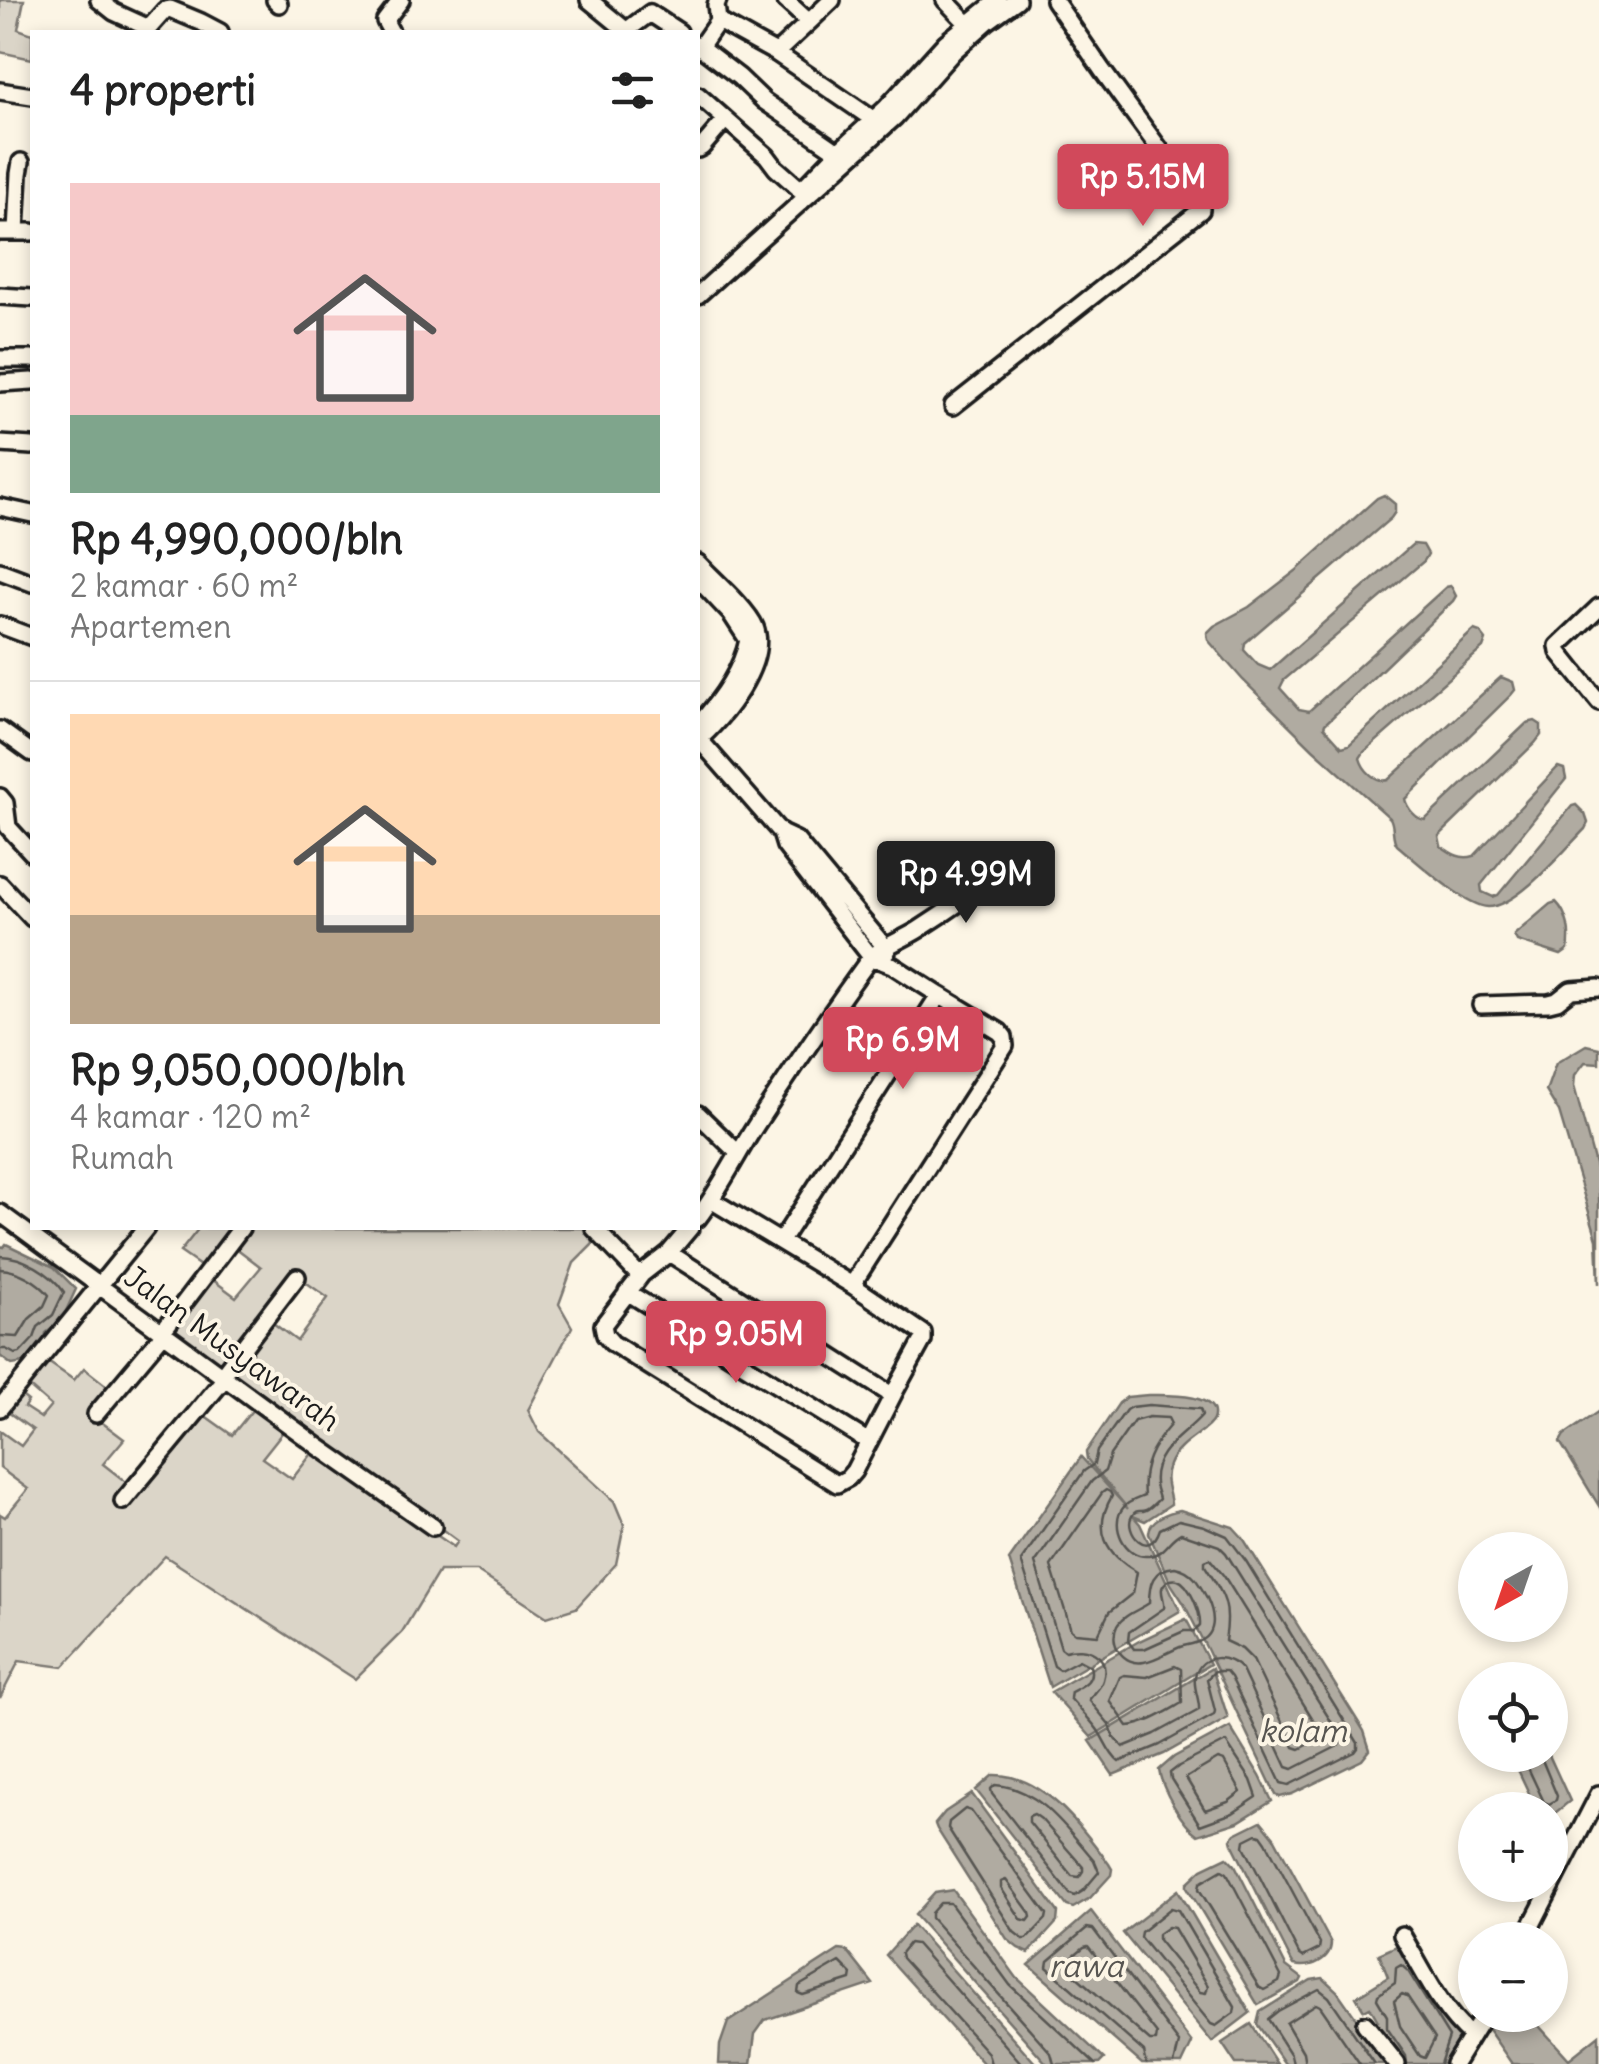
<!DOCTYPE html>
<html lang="id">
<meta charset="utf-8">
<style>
:root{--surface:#fff;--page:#f2f2f2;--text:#222;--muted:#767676;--line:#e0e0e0;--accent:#d1495b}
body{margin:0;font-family:Delius,sans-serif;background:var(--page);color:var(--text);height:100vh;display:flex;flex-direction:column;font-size:38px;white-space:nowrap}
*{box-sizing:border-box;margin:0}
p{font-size:32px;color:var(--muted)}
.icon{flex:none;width:55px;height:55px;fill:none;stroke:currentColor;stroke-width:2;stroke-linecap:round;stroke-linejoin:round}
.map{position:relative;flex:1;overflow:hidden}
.details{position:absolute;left:30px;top:30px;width:670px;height:1200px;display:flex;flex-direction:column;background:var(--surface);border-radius:0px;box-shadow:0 5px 15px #0003}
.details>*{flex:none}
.needle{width:65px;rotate:220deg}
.controls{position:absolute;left:1458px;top:1532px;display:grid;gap:20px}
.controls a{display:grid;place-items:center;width:110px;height:110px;border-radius:50%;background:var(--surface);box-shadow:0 5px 15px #0003;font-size:50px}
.price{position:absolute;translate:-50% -85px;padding:0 22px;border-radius:10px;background:var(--accent);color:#fff;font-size:32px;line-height:65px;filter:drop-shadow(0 2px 5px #0008)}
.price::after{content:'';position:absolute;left:50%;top:60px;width:30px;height:22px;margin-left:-15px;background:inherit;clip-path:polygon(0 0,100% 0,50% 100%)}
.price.current{background:#222;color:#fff}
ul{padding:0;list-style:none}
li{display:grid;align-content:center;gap:20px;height:530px;padding:0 40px}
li+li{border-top:2px solid var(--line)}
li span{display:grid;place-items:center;height:310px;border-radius:0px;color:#555}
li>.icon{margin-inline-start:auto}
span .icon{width:180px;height:180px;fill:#fffc;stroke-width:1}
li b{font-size:42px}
h2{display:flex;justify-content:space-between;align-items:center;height:120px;padding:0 40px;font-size:42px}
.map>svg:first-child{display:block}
</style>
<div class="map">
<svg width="1599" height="2064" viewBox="0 0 1599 2064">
<rect width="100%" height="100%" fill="#fcf5e5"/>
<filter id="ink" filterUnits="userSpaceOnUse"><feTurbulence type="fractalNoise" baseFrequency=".01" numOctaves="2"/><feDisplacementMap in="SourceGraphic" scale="20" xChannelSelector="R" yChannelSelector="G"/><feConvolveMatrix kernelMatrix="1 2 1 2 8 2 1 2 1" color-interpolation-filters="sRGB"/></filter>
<g filter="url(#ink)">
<!-- green -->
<path fill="#dbd5c8" stroke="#7c7872" stroke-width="2.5" d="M0,0H24L18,29L32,34V59L0,52Z
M199,1228H238L206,1270L180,1252Z
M246,1228H584L591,1234L593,1244L574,1263L559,1304L572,1327L528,1410L539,1432L614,1501L624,1525L616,1564L576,1608L547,1617L476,1571H439L402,1632L355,1679L165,1556L63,1667L19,1661L0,1698V1514L5,1517L28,1489L0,1468V1431L21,1446L33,1430L5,1410L18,1393L28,1401L24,1407L41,1418L51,1406L26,1384L45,1360L74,1380L84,1368L112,1390L92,1415L124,1439L103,1464L130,1485L201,1413L232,1435L254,1408L285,1429L262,1458L292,1479L314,1451L454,1547L458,1541L228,1373L269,1320L297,1341L328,1298L293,1273L223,1368L168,1329L209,1277L236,1297L261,1267L231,1244Z"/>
<!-- water -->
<path fill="#b0aba1" stroke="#75726c" stroke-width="2.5" d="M1384,495L1395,504V512L1391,518L1245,643L1244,650L1258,665L1270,670L1413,544L1423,545L1428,554L1424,561L1284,680L1280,688L1299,709L1309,711L1446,587L1451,586L1456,596L1453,601L1325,724L1324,727L1342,747L1349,745L1474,630L1480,632L1486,640L1483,648L1364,752L1360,758C1363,770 1376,783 1388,780L1501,677L1513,682L1515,690L1511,695L1405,799C1407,808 1416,819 1425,820L1527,723L1535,721L1541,725V735L1535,743L1439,836L1441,846C1452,854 1461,860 1474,856L1558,767L1564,769L1566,779L1481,885L1482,892L1493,897L1498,895L1572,806L1576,805L1585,814L1588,823L1585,829C1565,849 1518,907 1488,907C1465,906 1416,861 1397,845C1391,837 1395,827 1390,818L1313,749L1243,680L1208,640L1207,633L1214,626L1249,607L1297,570L1377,498Z
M1556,902C1568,914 1571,933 1568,950L1561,955L1517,941L1514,935L1550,904Z
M1586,1045L1599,1048V1063L1585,1062L1575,1075L1574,1086L1599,1179V1284L1597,1239L1559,1112L1546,1091L1556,1063Z
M6,1244L54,1267L76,1289L61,1322L46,1333L45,1341L24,1363L12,1365L0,1356V1246L4,1247Z
M1148,1395C1163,1395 1223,1392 1213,1420C1209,1431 1177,1443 1169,1465C1163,1480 1169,1489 1171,1504L1145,1521L1133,1516L1140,1524L1180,1611L1050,1687L1009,1560L1081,1457L1128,1509L1087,1459L1086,1452L1119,1403L1127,1397Z
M1599,1411V1506L1560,1442L1564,1435Z
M1180,1510L1233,1527L1243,1538L1364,1731L1370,1750L1362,1760L1292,1794L1280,1797L1276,1795L1207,1649L1183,1602L1171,1584L1149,1534C1148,1520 1168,1512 1180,1510Z
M1186,1619L1210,1664L1091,1737L1051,1692L1139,1641Z
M1212,1668L1228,1718L1164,1754L1113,1775L1090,1741Z
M1230,1727L1260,1776L1272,1801L1238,1822L1198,1835C1182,1825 1162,1789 1159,1770L1174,1757Z
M1511,1755H1549L1570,1801L1550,1817V1810H1537Z
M993,1775C1043,1774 1082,1827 1109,1864L1112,1869L1111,1875L1090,1898L1073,1908L1067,1906L976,1790Z
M972,1794L1058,1912L1057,1922L1029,1953L1018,1948L1007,1939L937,1829L935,1824L945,1812Z
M1261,1821L1274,1837L1331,1943C1331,1960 1310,1969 1294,1965L1291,1960L1232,1843L1231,1839L1235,1834Z
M1227,1857L1235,1865L1286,1966L1302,1978L1300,1982L1258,2005L1187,1887V1883L1202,1869Z
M953,1890L1017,1978L1104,2059L1099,2064H1047L915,1915L935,1893Z
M1178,1890L1250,2013L1212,2042L1123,1933Z
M1091,1911L1192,2043L1182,2064H1142L1029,1965Z
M913,1925L1036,2064H984L886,1955Z
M1401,1944L1464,2038L1447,2064H1400L1373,2025L1378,2021L1370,2007L1364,2010L1356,1997L1388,1977L1379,1954Z
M839,1950L847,1951L873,1984L765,2020L755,2034L751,2064H719L720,2045L728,2022Z
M1323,1978L1337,1991L1388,2064H1285L1257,2024L1260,2012L1311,1980Z
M1490,2015H1529L1569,2059L1599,2035V2064H1512L1485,2025Z
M1251,2024L1277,2064H1236L1222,2043Z"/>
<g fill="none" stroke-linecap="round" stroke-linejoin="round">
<!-- shore -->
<path stroke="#575551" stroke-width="2.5" d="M0,1256C23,1256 51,1273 64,1292L53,1315L38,1327L34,1338L20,1353L15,1354L6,1349H0
M0,1269C18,1270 38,1281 49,1295L44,1306L29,1319L18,1337L0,1336
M1149,1405L1200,1409L1202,1415C1185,1435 1152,1450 1155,1483C1155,1488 1158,1494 1159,1499C1157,1501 1149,1509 1146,1510C1139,1513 1137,1508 1132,1516C1123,1531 1149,1562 1160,1529L1179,1520L1204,1526L1227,1536L1246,1561L1358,1743V1748L1355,1752L1289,1785L1281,1783L1231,1677L1226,1671H1215L1207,1679L1215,1711L1214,1715L1160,1745L1119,1762C1108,1753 1105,1740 1097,1729C1089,1718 1078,1708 1070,1698L1071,1692C1082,1686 1095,1681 1090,1666L1079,1660L1060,1670L1054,1666L1021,1561L1084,1471L1094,1464L1097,1451L1126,1410L1131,1407Z
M1149,1417L1168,1418L1171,1424C1152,1446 1141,1466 1144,1496C1137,1499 1128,1501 1123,1508C1109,1525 1125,1558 1148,1556C1164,1555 1168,1539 1181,1533L1219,1546L1226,1553L1342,1739L1340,1745L1293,1769L1287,1767L1242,1670C1229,1654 1201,1652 1195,1677C1193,1688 1200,1700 1199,1710L1155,1734L1123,1747L1114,1737L1109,1724L1089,1700C1093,1694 1101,1688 1103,1680C1111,1654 1085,1645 1065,1651L1061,1648L1035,1563L1092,1481L1105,1471L1110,1455L1134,1421Z
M1106,1490L1110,1492L1112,1496C1092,1530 1106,1554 1137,1572L1133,1593L1109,1612L1098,1635L1075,1633L1071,1630L1051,1566L1102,1493Z
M1210,1559L1224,1576L1321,1732L1319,1739L1300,1749L1294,1747L1253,1660L1242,1649L1225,1641C1231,1605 1225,1597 1205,1566V1561Z
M1175,1567C1192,1570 1199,1583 1207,1598C1215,1615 1218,1637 1195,1643C1190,1645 1185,1645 1180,1647C1168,1652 1156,1660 1144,1662C1124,1666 1108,1644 1117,1626C1123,1615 1139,1610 1149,1603C1149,1584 1152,1569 1175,1567Z
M1169,1580C1172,1580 1175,1579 1178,1580C1190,1584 1201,1614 1200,1625L1194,1631H1184L1144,1649H1134L1128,1641L1129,1632L1164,1608C1166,1597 1155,1589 1169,1580Z
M1175,1666L1181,1669L1182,1703C1166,1712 1146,1725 1128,1726L1110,1701L1120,1677L1124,1675L1147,1677Z
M1226,1742L1251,1780L1257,1797L1233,1813L1200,1825L1171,1779L1170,1773L1179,1766Z
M1522,1755L1544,1802L1549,1804L1556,1800L1557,1796L1540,1755
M1218,1759L1224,1761L1241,1792L1228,1802L1205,1810L1186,1778Z
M995,1785C1039,1787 1068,1830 1094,1860L1099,1872L1083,1891L1075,1896L1070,1894L992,1794L991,1789Z
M965,1809L971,1811L1047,1914L1046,1919L1027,1939H1023L1014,1932L948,1828L949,1822Z
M1034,1814L1041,1819L1083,1867V1871L1079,1877L1072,1876L1029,1822V1816Z
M1257,1834L1261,1835L1266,1842L1320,1943L1319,1949L1303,1957L1299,1954L1244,1846L1245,1840Z
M1222,1870L1227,1873L1281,1976L1279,1982L1264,1990L1259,1987L1199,1889L1200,1883Z
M1006,1880L1030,1913L1031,1917L1028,1921L1021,1919L1001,1888V1882Z
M1171,1908L1178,1910L1235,2007L1234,2013L1216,2026L1211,2024L1140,1937L1141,1932Z
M1168,1927L1174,1928L1208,1986L1206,1993L1200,1992L1158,1940V1934Z
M1088,1946L1157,2034L1156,2041H1150L1067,1968V1961L1084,1947Z
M840,1962L852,1974L851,1980L803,1995L798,1993L799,1986Z
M1402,1994L1407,1996L1435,2038L1425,2058L1420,2056L1400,2026L1394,2001Z
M991,2064L988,2053L902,1958L901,1953L909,1943L916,1944L1022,2064
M1054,2064L1051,2053L931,1918V1913L940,1903H950L1010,1985L1095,2064
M1147,2064L1144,2052L1047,1967L1048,1961L1087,1928L1093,1929L1179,2043L1174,2064
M1293,2064L1291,2055L1268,2019L1278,2011L1319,1989L1329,1997L1375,2064
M1305,2064L1303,2052L1286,2023L1316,2004L1320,2006L1360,2064
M1407,2064L1406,2056L1387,2028V2016L1377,1999L1378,1995L1395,1983L1396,1968L1401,1965L1408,1971L1449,2037L1440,2064"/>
<defs>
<path id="minor" d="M99,0L114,12L149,28L165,10L170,9L201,22L220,32
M275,0L279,4
M589,0L628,32
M785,0L809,22L832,0
M945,0L968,24
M718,21L776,53L809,22
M626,31L650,13L679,32
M391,32L385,21L401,0
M698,45L700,47L718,21L716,5L718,0
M700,47L739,77L764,101L838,152
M776,53L874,120
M0,91L32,96
M698,95L767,156L776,168L801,190
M698,149L702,147L725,120
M800,191L838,152L886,108L946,42L998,0
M16,231L19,174L21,162
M0,232H32
M698,295L895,117L953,52L988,21L1017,0
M0,296L32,298
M0,359H32
M0,383L32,381
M953,406L1201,210V206L1102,70L1054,0
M0,444L32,446
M0,507L32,514
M698,563C713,579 747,608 755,627C769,662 723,719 698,740
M0,571L32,583
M698,579L731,614L748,640C741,673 720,701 698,725
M1599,607L1558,646L1559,652L1599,702
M0,625L32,637
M0,730L32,753
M698,738L781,833L785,846L871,957L892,965L939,995L781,1241
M0,797L5,803L8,827L32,853
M781,833L796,840L884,946L887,952
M0,884L32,918
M1481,1005L1549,1003L1557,1001L1571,990L1599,988
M698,1114L738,1153
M0,1213L319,1447L433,1527
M698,1218C720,1189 736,1156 756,1125C793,1068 831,1012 871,957C886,945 902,940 918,930C954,907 988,883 1021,858
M594,1228L635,1271L642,1274L669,1253L690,1228
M669,1253L887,1392L894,1393L923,1340V1333L852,1285L711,1200
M642,1274L603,1325L605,1335L612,1343L837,1484L848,1478L854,1471L894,1393
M852,1285L1005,1046L1004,1037L1000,1032L939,995
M627,1292L869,1442
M162,1332L241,1228
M222,1375L297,1277
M0,1408L146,1228
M96,1414L164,1333
M123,1501L225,1378
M1402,1935C1423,1970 1440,2009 1471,2036
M1524,1940L1599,1794
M1365,2024L1397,2064
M1454,2064L1484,2015"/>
</defs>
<!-- minor casing -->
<use href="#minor" stroke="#1c1c1c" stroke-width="22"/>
<!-- minor -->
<use href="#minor" stroke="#fcf5e5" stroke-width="15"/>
</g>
</g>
<g text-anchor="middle" stroke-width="8" stroke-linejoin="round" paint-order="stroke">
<!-- street labels -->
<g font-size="30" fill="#1c1c1c" stroke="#fcf5e5">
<text transform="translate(232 1349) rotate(36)" y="10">Jalan Musyawarah</text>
</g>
<!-- water labels -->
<g font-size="32" font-style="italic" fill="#575551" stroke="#fcf5e5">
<text x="1303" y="1742">kolam</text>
<text x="1086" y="1977">rawa</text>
</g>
</g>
</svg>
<div class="controls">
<a><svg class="needle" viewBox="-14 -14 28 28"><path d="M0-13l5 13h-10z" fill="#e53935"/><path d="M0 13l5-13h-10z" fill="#767676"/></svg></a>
<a><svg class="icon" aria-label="locate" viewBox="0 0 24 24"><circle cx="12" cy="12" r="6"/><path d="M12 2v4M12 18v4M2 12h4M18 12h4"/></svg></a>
<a>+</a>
<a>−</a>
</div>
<b class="price" style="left:1143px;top:229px">Rp 5.15M</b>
<b class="price current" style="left:966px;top:926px">Rp 4.99M</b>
<b class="price" style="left:903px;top:1092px">Rp 6.9M</b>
<b class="price" style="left:736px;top:1386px">Rp 9.05M</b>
<section class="details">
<h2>4 properti<svg class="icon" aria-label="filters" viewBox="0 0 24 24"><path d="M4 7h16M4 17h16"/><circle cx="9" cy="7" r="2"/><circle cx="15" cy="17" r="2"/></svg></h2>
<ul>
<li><span style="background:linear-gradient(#f6c9c9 75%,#7fa58c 0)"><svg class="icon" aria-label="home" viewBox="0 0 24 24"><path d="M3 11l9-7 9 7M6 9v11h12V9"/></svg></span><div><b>Rp 4,990,000/bln</b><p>2 kamar · 60 m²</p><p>Apartemen</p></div></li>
<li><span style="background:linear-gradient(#ffd9b3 65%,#b9a48a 0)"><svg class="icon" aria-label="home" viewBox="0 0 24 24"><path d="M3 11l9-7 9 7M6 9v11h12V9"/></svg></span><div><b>Rp 9,050,000/bln</b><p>4 kamar · 120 m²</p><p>Rumah</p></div></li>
</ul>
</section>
</div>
